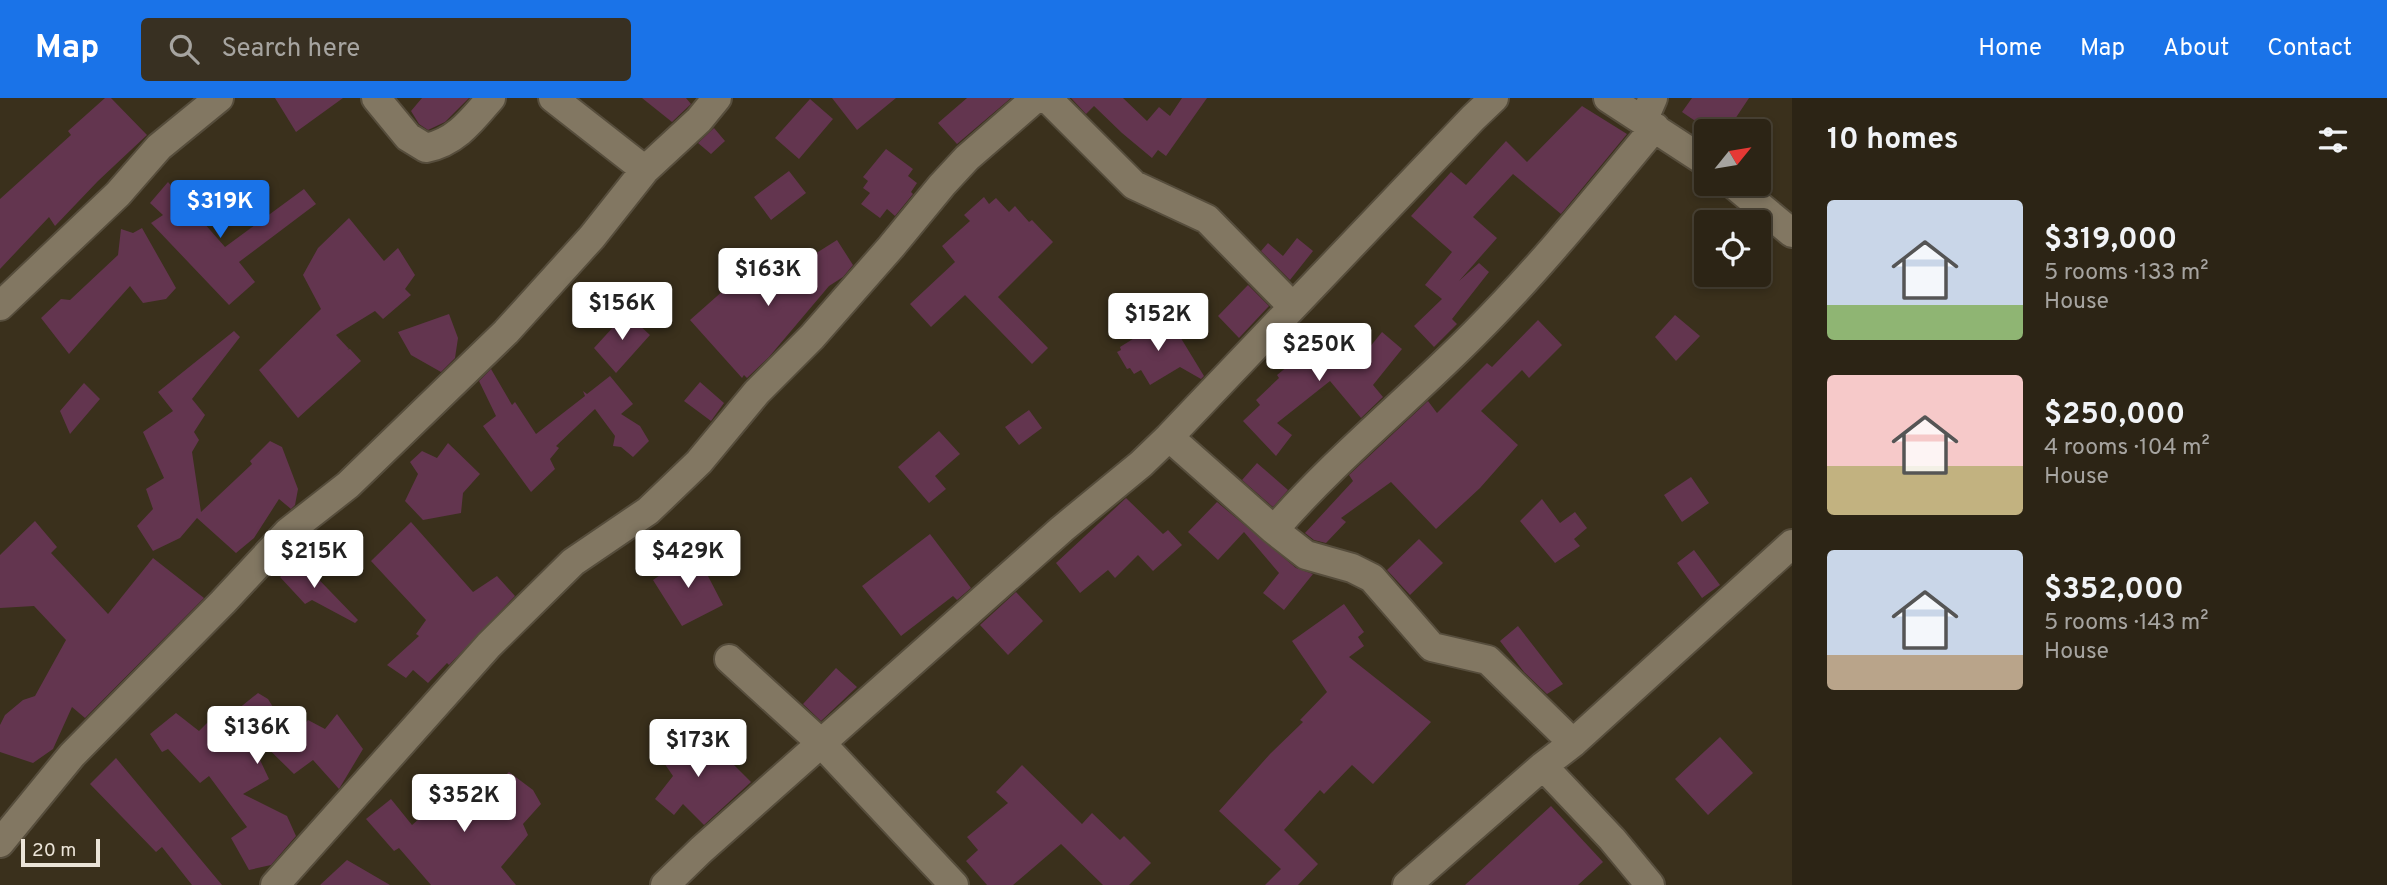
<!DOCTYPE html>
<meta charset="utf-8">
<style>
:root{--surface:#2c2415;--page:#383022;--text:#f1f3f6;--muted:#a6a4a0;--line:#484134;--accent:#1a73e8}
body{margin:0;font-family:Overpass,sans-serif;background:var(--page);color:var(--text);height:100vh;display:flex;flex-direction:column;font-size:26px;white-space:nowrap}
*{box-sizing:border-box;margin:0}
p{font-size:23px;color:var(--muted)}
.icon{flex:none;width:38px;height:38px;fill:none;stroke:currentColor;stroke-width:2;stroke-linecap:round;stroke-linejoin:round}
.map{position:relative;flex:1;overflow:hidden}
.drawer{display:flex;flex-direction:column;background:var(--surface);width:595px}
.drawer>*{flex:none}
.needle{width:46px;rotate:60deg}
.fabs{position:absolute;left:1694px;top:21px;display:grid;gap:14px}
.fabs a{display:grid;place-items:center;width:77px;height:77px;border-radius:7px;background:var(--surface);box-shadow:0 4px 10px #0003,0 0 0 2px var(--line);font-size:35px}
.scale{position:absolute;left:21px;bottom:18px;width:79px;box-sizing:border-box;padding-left:7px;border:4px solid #ebe4d8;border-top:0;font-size:19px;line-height:24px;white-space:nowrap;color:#ebe4d8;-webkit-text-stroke:5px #3a301c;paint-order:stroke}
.price{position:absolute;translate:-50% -60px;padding:0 16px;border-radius:7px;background:#fff;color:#222;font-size:23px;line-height:46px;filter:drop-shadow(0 2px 4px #0008)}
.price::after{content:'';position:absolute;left:50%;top:42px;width:21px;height:16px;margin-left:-10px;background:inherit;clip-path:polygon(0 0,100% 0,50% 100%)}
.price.on{background:var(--accent);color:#fff}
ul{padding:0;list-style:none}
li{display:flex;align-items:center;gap:21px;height:175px;padding:0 35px}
li span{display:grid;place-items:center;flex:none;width:196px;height:140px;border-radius:7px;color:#555}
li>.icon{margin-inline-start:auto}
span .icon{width:84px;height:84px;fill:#fffc;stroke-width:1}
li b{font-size:30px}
h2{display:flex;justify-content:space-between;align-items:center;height:84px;padding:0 35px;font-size:30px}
header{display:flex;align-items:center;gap:42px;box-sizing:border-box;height:98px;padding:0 35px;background:var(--accent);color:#fff}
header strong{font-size:33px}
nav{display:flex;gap:38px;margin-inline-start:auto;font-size:24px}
.search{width:490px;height:63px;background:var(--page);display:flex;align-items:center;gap:18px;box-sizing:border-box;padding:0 24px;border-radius:7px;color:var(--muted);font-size:26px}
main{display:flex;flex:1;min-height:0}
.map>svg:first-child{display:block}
</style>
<header>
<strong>Map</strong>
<div class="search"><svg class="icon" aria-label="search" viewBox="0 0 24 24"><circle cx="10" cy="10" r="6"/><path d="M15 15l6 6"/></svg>Search here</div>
<nav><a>Home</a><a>Map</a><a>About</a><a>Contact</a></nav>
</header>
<main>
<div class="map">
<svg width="1792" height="787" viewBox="0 0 1792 787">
<rect width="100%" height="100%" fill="#3a301c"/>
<!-- building -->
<path fill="#63354f" d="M105,0H111L147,37L98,83L55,128L49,119L0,171V101L71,37L68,33Z
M275,0H343L296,34Z
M422,0H469L445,24L428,32L419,26L411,13Z
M642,0H686L691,6L672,24Z
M832,0H896L857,32Z
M967,0H1011L957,46L938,25Z
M1071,0H1123L1147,23L1159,9L1170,18L1182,0H1207L1166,58L1158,52L1152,60L1122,35L1094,8L1086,16Z
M1692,0H1749L1727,33H1710L1682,14Z
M810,1L833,21L799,61L775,40Z
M1582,8L1627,36L1561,116L1513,76L1473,119L1497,140L1459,183L1479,165L1489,174L1452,221L1457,226L1434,249L1414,228L1442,201L1425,187L1452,154L1411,118L1451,74L1466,87L1506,43L1527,64Z
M714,30L725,43L711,56L698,45Z
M886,51L913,71L908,78L917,85L911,94L913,96L895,118L887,111L880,120L861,106L870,95L863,90L868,83L863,79Z
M789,73L806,95L771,122L754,99Z
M168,84L225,149L304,91L316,106L239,164L255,184L229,207L151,125L163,117L150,105Z
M984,99L989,106L996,100L1009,114L1015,108L1029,124L1032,122L1053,144L998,199L1048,250L1032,266L965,197L931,229L910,206L955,164L942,148L970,123L964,117Z
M349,120L384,163L398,150L415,177L405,191L411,197L383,221L375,213L336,237L349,251L347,252L350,251L361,263L298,320L259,272L321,211L303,177L318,150Z
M142,130L176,190L166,201L143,205L130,188L69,256L41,220L61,201L70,202L118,157L121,131L133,135Z
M1297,140L1313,153L1290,182L1261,153L1268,145L1283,158Z
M837,142L853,167L843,179L829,188L769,259L747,280L744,277L742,280L690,222L742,176L753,186L761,177L769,184L791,159L799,166Z
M1248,187L1269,208L1239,240L1218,218Z
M626,215L650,237L616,275L594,250Z
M449,216L458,240L455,260L441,274L411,257L398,234Z
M1675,217L1700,238L1676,263L1655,239Z
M1168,219L1204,278L1201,281L1180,269L1150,287L1141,272L1134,276L1130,270L1127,271L1117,254L1121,252L1120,249Z
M1538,222L1562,247L1529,280L1522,272L1481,313L1518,347L1480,390L1436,431L1391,384L1341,420L1346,424L1326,445L1314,442L1305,435L1353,383L1349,377L1428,303L1437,315L1487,265L1492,269Z
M1312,228L1347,263L1350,260L1356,266L1382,234L1402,251L1373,287L1383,299L1361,320L1330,283L1277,325L1292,337L1276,358L1243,323L1260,307L1256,302L1279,280L1277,277L1293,264L1284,255Z
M234,233L240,239L192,301L205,317L194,334L199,342L192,354L201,414L252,366L250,363L270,343L282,349L298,391L295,407L291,411L279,401L254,440L236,455L197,420L180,440L153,453L137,428L153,411L146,391L164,380L143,334L173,313L158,294Z
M491,271L512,307L515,304L536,336L585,298L583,293L587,296L610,278L633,306L621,316L640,328L649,343L633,359L621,349L613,348L615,338L595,311L556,348L559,350L550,361L555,371L531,394L483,328L496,318L479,283Z
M700,284L724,305L711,323L684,303Z
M84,285L100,301L70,336L60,313Z
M1029,312L1042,330L1019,347L1005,329Z
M939,333L960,356L935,378L946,391L929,405L898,369Z
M448,345L480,376L463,395L461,415L423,422L405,403L418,376L410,364L422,353L437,360Z
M1257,365L1288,392L1273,409L1242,382Z
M1691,379L1709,405L1682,424L1664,397Z
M1126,400L1163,436L1168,432L1182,447L1153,473L1138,457L1115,480L1108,472L1080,495L1056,465Z
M1542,401L1560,425L1575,414L1587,430L1574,441L1580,448L1555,465L1520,423Z
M1217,404L1296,470L1313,476L1284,512L1263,495L1279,475L1244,434L1218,462L1188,434Z
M35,423L57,449L51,455L108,516L153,460L204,500L85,620L72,609L53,651L33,665L0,654V627L5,617L23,602L35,598L66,542L34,508L0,510V457Z
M411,424L473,494L497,478L515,498L449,567L447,565L428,585L413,572L406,580L387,567L419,538L416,536L426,522L371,463Z
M930,436L971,490L957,502L953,498L901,538L862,488Z
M1419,441L1443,465L1410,497L1387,472Z
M1694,452L1720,487L1702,500L1677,465Z
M695,453L723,507L682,528L653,482Z
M299,461L358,522L355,525L312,502L305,506L280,479Z
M1016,494L1043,523L1008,557L980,527Z
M1344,506L1364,534L1358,539L1364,548L1349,559L1431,624L1373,686L1352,667L1324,696L1320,692L1284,732L1318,766L1298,787H1265L1281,771L1219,713L1270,656L1303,624L1300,622L1327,594L1292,543Z
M1518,528L1563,586L1547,596L1524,574L1500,543Z
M836,570L857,589L821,623L803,606Z
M258,595L268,601L292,640L308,622L325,631L337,616L363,651L339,691L313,662L294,676L243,626L269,681L243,696L287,718L296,738L271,767L249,772L231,740L247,729L209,678L200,685L168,651L162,654L150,636L176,615L199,633L210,622L217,628Z
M688,633L707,663L718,651L751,684L704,727L683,706L674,717L655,701L673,678L656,653Z
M1720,639L1753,675L1708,717L1675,681Z
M116,660L222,787H192L162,749L156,754L90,686Z
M1022,667L1082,726L1092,715L1120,742L1124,738L1151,765L1129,787H1103L1061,746L1013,787H987L966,763L978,752L967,739L1008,705L996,694Z
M509,674L533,692L541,706L523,726L528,737L501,769L516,787H431L399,750L394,753L366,721L391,701L412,727L435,707L444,718L490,679L495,687Z
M1551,708L1603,764L1578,787H1465Z
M347,762L390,787H320Z"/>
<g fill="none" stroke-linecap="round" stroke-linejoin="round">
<defs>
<path id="street" d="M376,0L408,39L426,50C456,44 472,22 491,0
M553,0L645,72
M1047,0L1134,87L1207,121L1292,208
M1608,0L1706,64
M1643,23L1653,0
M1733,86L1792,135
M0,208L118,96L159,49L219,0
M1169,339L1274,432L1306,457L1352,470L1372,480L1432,549L1488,562L1573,645
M1274,432C1336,360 1409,302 1476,234C1540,170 1597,99 1655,29
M729,561L821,645L954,787
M1543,668L1612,741L1650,787
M0,745L72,657L223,504L288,434L348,387L506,234L592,139L645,72L699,22L717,0
M275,787L489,547L573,464L648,413L699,364L757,294L812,239L891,149L942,87L967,60L1036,0
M665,787L701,752L1062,431L1141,366L1169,339L1473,20L1494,0
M1407,787L1543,668L1573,645L1792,446"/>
</defs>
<!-- street casing -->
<use href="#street" stroke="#564d3c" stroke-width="32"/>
<!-- street -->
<use href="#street" stroke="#827762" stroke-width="28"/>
</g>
</svg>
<div class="fabs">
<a><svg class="needle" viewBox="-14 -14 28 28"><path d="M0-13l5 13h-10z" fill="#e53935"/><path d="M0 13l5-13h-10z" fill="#a6a4a0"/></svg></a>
<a><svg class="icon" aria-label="locate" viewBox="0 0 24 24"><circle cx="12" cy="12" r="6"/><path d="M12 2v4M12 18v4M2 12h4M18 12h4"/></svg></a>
</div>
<div class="scale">20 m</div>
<b class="price on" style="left:220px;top:142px">$319K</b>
<b class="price" style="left:768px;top:210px">$163K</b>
<b class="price" style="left:622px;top:244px">$156K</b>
<b class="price" style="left:1158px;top:255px">$152K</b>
<b class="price" style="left:1319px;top:285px">$250K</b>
<b class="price" style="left:314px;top:492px">$215K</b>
<b class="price" style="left:688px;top:492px">$429K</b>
<b class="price" style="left:257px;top:668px">$136K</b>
<b class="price" style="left:698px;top:681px">$173K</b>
<b class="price" style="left:464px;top:736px">$352K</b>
</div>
<section class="drawer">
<h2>10 homes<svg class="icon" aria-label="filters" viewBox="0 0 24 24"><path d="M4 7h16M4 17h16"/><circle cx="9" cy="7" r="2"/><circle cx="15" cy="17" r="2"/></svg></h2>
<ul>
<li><span style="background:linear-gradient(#c9d6e8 75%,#8fb573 0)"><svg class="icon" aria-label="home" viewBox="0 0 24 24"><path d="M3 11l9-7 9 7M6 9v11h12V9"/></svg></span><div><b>$319,000</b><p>5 rooms · 133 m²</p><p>House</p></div></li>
<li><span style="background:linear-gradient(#f6c9c9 65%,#c2b280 0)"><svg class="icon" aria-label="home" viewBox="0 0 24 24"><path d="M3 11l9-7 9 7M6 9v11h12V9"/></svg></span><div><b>$250,000</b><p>4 rooms · 104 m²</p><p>House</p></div></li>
<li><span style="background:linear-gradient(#c9d6e8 75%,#b9a48a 0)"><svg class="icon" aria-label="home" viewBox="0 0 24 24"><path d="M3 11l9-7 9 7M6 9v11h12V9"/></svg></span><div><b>$352,000</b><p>5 rooms · 143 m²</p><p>House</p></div></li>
</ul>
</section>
</main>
